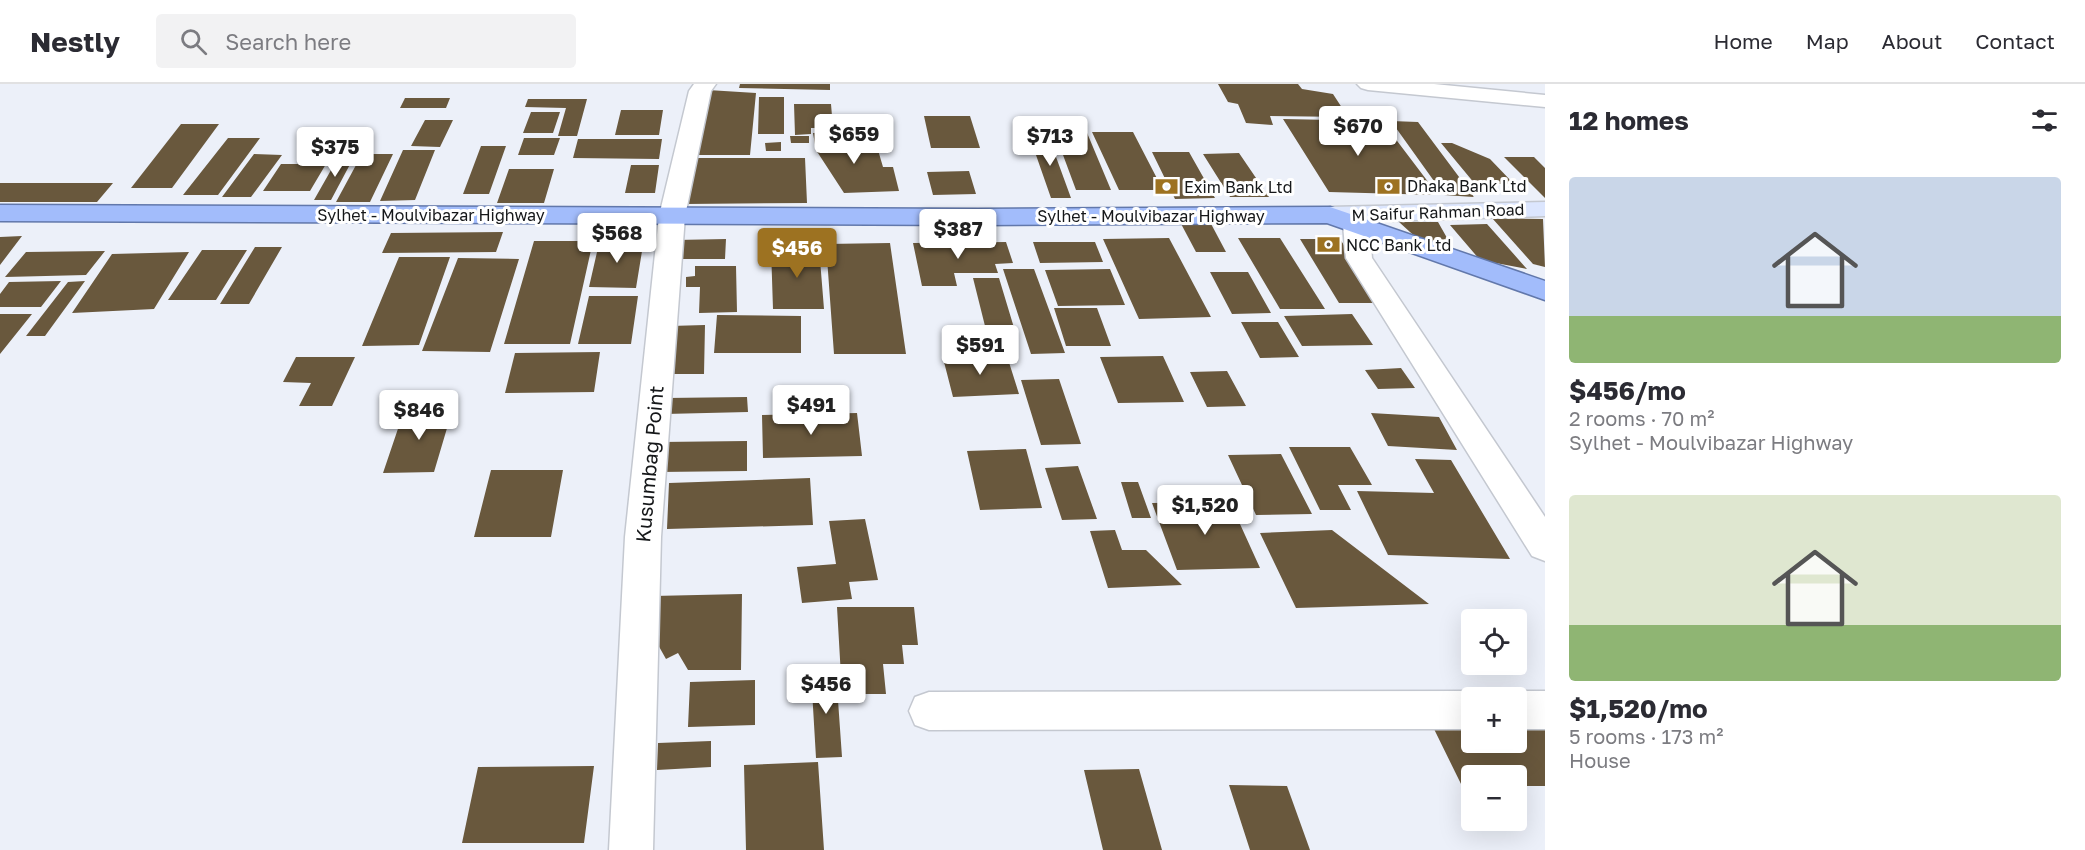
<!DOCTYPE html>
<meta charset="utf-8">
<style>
:root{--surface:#fff;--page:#f2f2f3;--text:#2b2b33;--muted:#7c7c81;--line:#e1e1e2;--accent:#9d7221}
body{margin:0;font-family:"Golos Text",sans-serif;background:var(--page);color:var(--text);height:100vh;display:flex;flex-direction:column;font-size:22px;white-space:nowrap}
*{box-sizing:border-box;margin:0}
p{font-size:20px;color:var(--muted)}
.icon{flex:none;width:33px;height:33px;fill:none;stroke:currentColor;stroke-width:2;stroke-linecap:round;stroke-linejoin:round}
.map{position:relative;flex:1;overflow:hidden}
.side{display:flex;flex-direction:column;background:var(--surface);width:540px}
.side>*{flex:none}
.tools{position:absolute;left:1461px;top:525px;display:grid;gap:12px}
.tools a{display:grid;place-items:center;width:66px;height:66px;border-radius:6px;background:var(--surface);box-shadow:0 6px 24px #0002;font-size:30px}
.price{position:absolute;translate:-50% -51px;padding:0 14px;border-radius:6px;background:#fff;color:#222;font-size:20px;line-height:39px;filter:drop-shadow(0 2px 3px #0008)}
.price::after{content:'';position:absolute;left:50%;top:36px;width:18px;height:14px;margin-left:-9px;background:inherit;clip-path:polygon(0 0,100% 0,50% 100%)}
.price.active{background:var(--accent);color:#fff}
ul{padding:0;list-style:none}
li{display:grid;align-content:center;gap:12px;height:318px;padding:0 24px}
li span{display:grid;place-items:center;height:186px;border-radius:6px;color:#555}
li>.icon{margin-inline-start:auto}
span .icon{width:108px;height:108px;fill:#fffc;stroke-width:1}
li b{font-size:26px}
h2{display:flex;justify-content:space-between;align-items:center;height:72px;padding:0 24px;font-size:26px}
header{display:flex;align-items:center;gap:36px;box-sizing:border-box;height:84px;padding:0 30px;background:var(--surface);border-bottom:2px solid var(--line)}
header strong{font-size:28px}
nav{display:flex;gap:33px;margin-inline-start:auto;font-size:21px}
.search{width:420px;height:54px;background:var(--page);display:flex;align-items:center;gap:15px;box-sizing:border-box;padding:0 21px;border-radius:6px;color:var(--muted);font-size:22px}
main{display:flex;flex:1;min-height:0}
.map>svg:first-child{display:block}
</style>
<header>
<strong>Nestly</strong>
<div class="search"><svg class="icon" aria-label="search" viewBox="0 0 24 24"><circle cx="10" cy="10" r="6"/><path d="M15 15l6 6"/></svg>Search here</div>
<nav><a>Home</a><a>Map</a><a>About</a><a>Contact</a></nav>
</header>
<main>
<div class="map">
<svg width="1545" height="766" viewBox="0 0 1545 766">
<rect width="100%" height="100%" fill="#ecf0f9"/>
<!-- building -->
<path fill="#69583d" d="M740,0H830V6L739,4Z
M1218,0H1298L1302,5L1333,10L1348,33L1270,32L1273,41L1246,39L1238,20L1228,18Z
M708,6L756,9L750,71H692Z
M759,13H784V50H758Z
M405,14H450L446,24H400Z
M528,15H587L577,52H558L566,24L525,23Z
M794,20H831L833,44H811V50L795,51Z
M621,26H663L659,51H615Z
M531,28H560L553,49H523Z
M863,31H869V37L893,41V45H846L845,41H850V36L864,39Z
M924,32H970L980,64H931Z
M1283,35L1382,37L1438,111L1329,108Z
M425,36H453L440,63L411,62Z
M1391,37L1418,38L1474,113L1444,111Z
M181,40H219L172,104H131Z
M1053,44H1085L1111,106H1076Z
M859,47H885L888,61H861Z
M845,48L848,63H869L870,66H878L883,83H893L899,107L844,109L816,66L813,49Z
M1092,48H1133L1163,106H1119Z
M1029,51H1048L1071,114H1051Z
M790,52H809V59H791Z
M228,54H260L218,111H183Z
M524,54H560L554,71H518Z
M578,55H662L659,75L573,74Z
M781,58V67H766L765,59Z
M1441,59H1452L1490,75L1514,100H1475Z
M481,62H506L489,110H463Z
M403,66H435L415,116L380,117Z
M1152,68H1189L1215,114L1175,115Z
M1239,69L1269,113H1230L1203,70Z
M254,70L282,71L251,113H222Z
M362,70H393L370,118H336Z
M355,71L331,116H314L339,72Z
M1504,73H1534L1545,84V114Z
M690,74H805L807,119L685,120Z
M281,80H326L310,107H263Z
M631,81H659L655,109H625Z
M509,85H554L544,119H497Z
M969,87L976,110L933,111L927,88Z
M0,99H113L97,118H0Z
M1492,134L1543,135L1545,183L1533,180Z
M1179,136H1209L1226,168H1196Z
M1399,138H1438L1455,168L1421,158Z
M1487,140L1527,185L1480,176L1450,141Z
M503,148L496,168L382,169L391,149Z
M22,152L0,181V153Z
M1169,154L1211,233L1139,235L1103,155Z
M1238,154H1280L1325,225H1280Z
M600,155H644L636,204L589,203Z
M726,155L725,175H675L676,156Z
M1300,155H1340L1382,219H1339Z
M534,157H593L570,260H504Z
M1006,158L1013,179L995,180L998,189H954L957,202H922L913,159Z
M1033,158H1095L1103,178L1040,179Z
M890,159L906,270H834L826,160Z
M255,163H282L249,220H220Z
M819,163L824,225H773L771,164Z
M202,166H247L216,216H168Z
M105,167L86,191L5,193L26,168Z
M189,168L154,225L72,229L112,170Z
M399,173H450L419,261L362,262Z
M458,174L519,175L490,268L422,267Z
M695,182H736L737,228L699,229L700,203H686V193L695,192Z
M1003,185H1034L1065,269L1031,270Z
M1110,185L1125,221L1058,222L1045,186Z
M1210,188H1248L1271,229L1232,230Z
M973,194H999L1018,257L989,258Z
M61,197L41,223H0V210L9,198Z
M85,197L45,252H26L68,198Z
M589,212H638L631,260H578Z
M1054,224H1097L1111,262H1066Z
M0,230H32L0,270Z
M1352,230L1373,261L1302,262L1284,232Z
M717,231L801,232V269H714Z
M1241,238H1278L1299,273L1260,274Z
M705,241L704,290H667L670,242Z
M600,268L594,308L505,309L515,269Z
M1007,272L1019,310L953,313L943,274Z
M1163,272L1184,318L1118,319L1100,273Z
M296,273H355L332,322H299L311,299L283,298Z
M1401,284L1415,304L1378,305L1365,286Z
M1227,287L1246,322L1207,323L1190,288Z
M1059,295L1081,360L1041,361L1021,296Z
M747,313L748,328L665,330L666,314Z
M405,324H453L434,388L383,389Z
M857,329L862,372L763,374L762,331Z
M1371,329L1439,333L1457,366L1388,362Z
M747,357V387L659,388L661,358Z
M1289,363H1350L1372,401H1338L1351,426H1320Z
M1026,365L1042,424L980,426L967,367Z
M1281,370L1312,430L1256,431L1228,371Z
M1415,375L1451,376L1510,475L1388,471L1357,407L1434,409Z
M1078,382L1097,435L1062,436L1045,384Z
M491,386H563L551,453H474Z
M810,394L813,441L667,445L669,399Z
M1121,398H1138L1151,434H1132Z
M1230,418L1260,484L1177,486L1152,419Z
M865,435L878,496L849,498L852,515L802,519L797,483L836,480L829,437Z
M1115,446L1122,466H1146L1182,501L1108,504L1090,447Z
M1332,446L1429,520L1296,524L1260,449Z
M742,510L741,586H688L678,569L666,575L657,559L653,512Z
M837,523H914L918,561H902L904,580H883L886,610H842Z
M836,588L842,673L816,674L811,589Z
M755,596V641L688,643L690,598Z
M1434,645H1472V658H1516V645H1545V702H1516V692H1472V702H1462Z
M711,657V683L657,686L658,659Z
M818,678L824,766H746L744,681Z
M594,682L584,759H462L478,683Z
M1139,685L1162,766H1103L1084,686Z
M1229,701L1287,702L1310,766H1250Z"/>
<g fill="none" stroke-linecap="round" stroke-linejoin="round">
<defs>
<path id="minor" d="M694,0H716L711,7L685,132L661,453L653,766H609L625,453L659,132L689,7Z
M1357,0H1434L1545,11V23L1368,6L1361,4Z
M1356,133L1365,136L1369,141L1372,174L1545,433V477L1532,472L1346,174L1343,141L1347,136Z
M1472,607L1487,614H1472V645L929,646L915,641L909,627L915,613L929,608Z
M1516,607H1545V645H1516V614H1501Z"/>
<path id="secondary" d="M1545,118V132L1330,139L1321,136L1317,131L1321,126L1330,123Z"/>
<path id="trunk" d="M0,121L978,125L1330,123L1545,197V216L1327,139L978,141L0,137Z"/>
</defs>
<!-- minor casing -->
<use href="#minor" stroke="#c4c8d0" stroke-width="3"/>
<!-- secondary casing -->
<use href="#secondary" stroke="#c4c8d0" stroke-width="3"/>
<!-- trunk casing -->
<use href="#trunk" stroke="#6278ab" stroke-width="3"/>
<!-- minor -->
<use href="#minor" fill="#fff" fill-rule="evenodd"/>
<!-- secondary -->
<use href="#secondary" fill="#dce6fe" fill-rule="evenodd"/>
<!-- trunk -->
<use href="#trunk" fill="#a2bcfb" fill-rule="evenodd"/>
</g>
<!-- icons -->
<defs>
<symbol id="bank-bare" viewBox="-9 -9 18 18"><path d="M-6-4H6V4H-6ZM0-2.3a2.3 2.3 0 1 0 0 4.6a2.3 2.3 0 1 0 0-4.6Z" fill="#9d7221" stroke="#fff" stroke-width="2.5" paint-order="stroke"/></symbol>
</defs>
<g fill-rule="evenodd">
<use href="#bank-bare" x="1372" y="86" width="33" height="33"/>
<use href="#bank-bare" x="1150" y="86" width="33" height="33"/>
<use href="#bank-bare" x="1312" y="144" width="33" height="33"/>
</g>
<g text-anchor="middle" stroke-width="6" stroke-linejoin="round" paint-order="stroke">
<!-- far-poi labels -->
<g font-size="16" fill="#151719" stroke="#fff" text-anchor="start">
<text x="1407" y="108">Dhaka Bank Ltd</text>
<text x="1184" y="109">Exim Bank Ltd</text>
<text x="1346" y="167">NCC Bank Ltd</text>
</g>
<!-- far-street labels -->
<g font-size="16" fill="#151719" stroke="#fff">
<text transform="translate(1438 128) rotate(-2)" y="6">M Saifur Rahman Road</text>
<text x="431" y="137">Sylhet - Moulvibazar Highway</text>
<text x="1151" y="138">Sylhet - Moulvibazar Highway</text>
</g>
<!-- street labels -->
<g font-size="20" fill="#151719" stroke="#fff">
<text transform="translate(650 380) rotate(-85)" y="7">Kusumbag Point</text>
</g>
</g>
</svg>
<div class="tools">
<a><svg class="icon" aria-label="locate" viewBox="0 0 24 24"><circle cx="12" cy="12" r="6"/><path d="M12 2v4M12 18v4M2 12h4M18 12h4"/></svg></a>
<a>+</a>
<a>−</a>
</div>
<b class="price" style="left:1358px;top:73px">$670</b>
<b class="price" style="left:854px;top:81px">$659</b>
<b class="price" style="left:1050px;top:83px">$713</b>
<b class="price" style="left:335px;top:94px">$375</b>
<b class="price" style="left:958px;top:176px">$387</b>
<b class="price" style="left:617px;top:180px">$568</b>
<b class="price active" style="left:797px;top:195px">$456</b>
<b class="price" style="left:980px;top:292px">$591</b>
<b class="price" style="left:811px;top:352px">$491</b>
<b class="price" style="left:419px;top:357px">$846</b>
<b class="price" style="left:1205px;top:452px">$1,520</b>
<b class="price" style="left:826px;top:631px">$456</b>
</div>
<section class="side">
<h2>12 homes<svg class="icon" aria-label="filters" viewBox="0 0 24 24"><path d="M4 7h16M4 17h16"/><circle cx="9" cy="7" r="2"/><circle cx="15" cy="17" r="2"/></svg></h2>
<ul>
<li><span style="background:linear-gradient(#c9d6e8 75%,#8fb573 0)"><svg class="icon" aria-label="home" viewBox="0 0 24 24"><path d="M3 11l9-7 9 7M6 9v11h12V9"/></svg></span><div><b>$456/mo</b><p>2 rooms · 70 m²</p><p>Sylhet - Moulvibazar Highway</p></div></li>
<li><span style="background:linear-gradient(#dfe7d0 70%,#8fb573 0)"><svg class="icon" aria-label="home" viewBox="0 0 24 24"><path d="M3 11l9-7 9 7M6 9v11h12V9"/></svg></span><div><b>$1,520/mo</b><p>5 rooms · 173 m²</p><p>House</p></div></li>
</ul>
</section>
</main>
